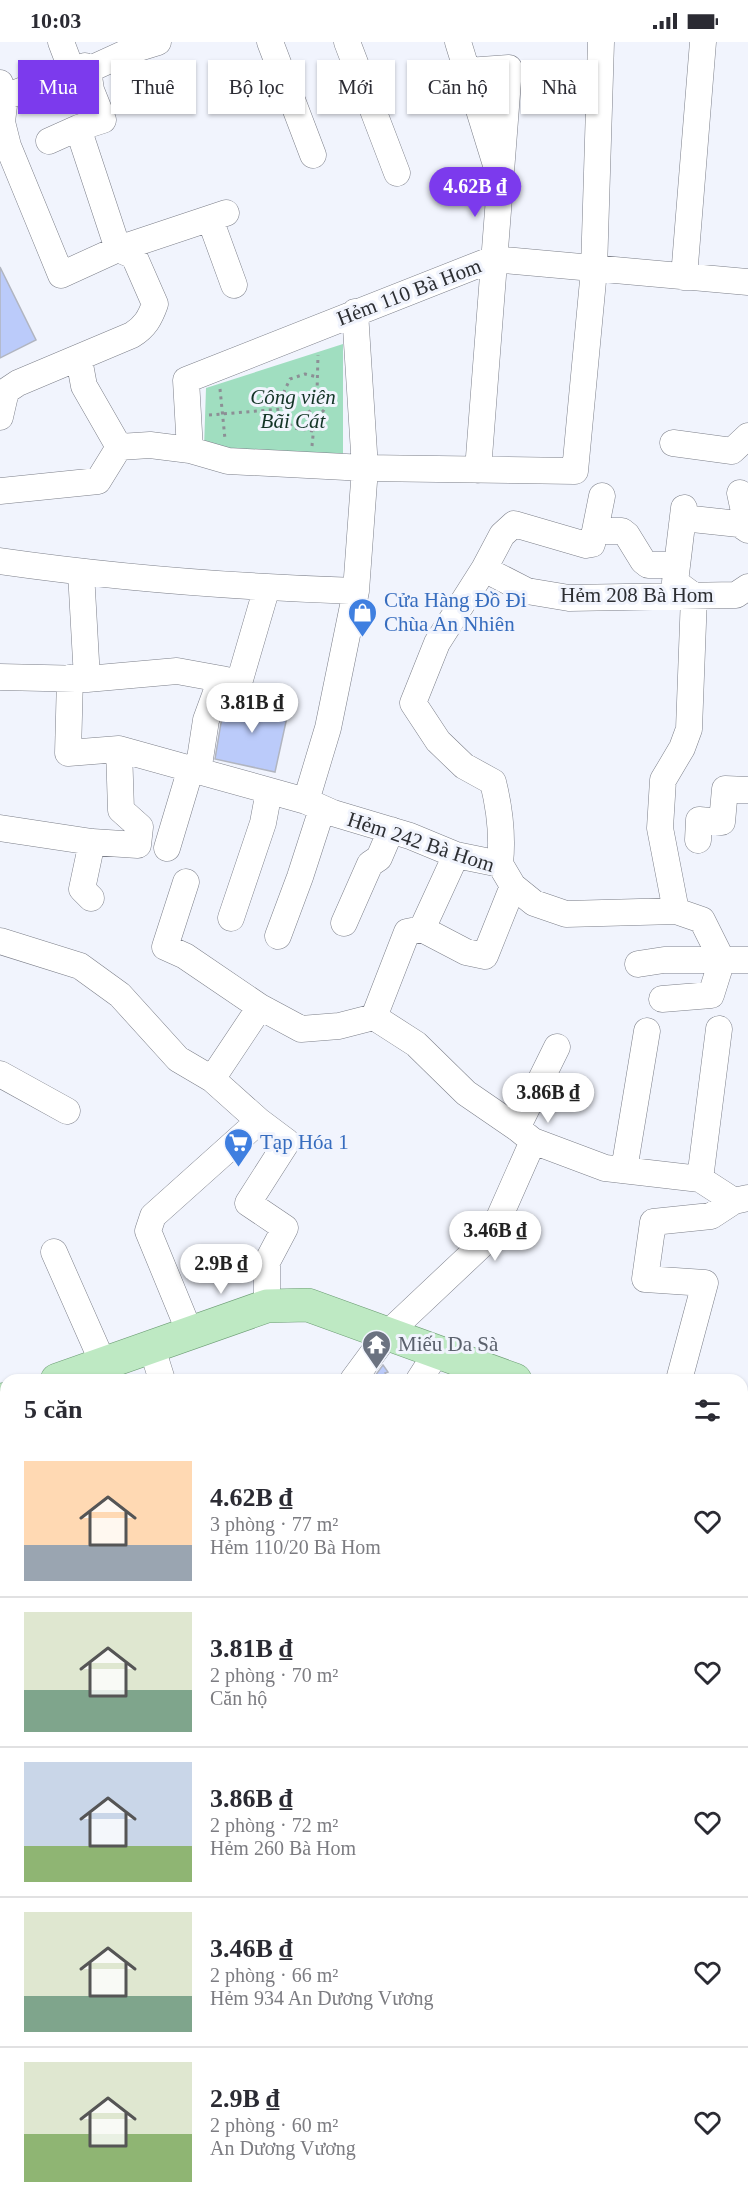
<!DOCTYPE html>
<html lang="vi">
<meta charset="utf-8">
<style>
:root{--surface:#fff;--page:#f2f2f3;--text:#2b2b33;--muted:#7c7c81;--line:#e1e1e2;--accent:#7c3aed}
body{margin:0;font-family:Georgia,serif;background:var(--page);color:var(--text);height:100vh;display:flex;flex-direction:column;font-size:22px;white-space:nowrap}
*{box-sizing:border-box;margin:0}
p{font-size:20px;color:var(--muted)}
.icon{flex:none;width:33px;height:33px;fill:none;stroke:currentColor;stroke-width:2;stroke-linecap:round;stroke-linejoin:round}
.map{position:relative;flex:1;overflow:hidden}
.side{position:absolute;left:0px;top:1332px;width:748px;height:834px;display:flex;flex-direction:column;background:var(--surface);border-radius:18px 18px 0 0;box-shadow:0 2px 4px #0004}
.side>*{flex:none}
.hud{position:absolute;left:18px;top:18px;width:712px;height:54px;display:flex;gap:12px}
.price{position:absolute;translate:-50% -51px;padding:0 14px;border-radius:21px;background:#fff;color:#222;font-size:20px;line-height:39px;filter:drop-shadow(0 2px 3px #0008)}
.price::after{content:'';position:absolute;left:50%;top:36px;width:18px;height:14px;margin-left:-9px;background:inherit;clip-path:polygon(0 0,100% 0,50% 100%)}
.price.current{background:var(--accent);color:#fff}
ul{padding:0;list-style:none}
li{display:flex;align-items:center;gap:18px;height:150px;padding:0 24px}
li+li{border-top:2px solid var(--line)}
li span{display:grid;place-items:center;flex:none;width:168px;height:120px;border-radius:0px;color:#555}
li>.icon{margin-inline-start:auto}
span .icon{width:72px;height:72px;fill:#fffc;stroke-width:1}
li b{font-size:26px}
h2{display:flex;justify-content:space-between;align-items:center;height:72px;padding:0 24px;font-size:26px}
.tag{padding:0 21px;border-radius:0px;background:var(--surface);box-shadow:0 2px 4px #0004;font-size:21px;line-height:54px}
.tag.current{background:var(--accent);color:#fff}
.status{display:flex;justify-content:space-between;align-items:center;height:42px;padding:0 30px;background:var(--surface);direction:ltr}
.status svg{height:16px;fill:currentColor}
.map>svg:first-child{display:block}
</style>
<div class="status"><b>10:03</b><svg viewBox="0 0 49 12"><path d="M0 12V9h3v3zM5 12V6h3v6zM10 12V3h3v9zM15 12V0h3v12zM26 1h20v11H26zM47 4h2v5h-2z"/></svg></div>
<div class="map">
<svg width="748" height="2166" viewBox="0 0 748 2166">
<rect width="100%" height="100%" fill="#f1f4fd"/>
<!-- green -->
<path fill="#a0dec0" d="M343,302V419L204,406L206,346Z
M6,2154V2160H124L126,2166H0V2156Z"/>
<!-- building -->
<path fill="#bbcbfa" stroke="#b1b5c0" stroke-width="1.5" d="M0,225L36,298L0,316Z
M231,654L289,666L275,730L215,717L221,681Z
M383,1323L388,1330L385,1331L389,1338H372Z"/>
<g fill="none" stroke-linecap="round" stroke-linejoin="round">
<defs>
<path id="minor" d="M61,0L72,29
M270,0L313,113
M347,0L397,131
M458,0L496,123
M467,29L509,26L478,428
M0,41L5,55L2,80L8,104L61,233L118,207L226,171
M0,57L85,24L88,28
M49,99L78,86L103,78L91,48L88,28L132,8L158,0
M210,177L234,243
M684,235L703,0
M79,317L84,344L119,405
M0,375L6,349L18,341L132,293C145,285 150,276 155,262L134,214L118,207L78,86
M673,401L732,409L748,394
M119,405L150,403L190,408L228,419L365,426L575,429L594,228L601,0
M190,408L186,338L493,217L748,240
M0,449L98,439L119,405
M740,451L748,488
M602,454L595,489H622L627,493L643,519L648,523H677
M683,476L739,482L748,488
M0,519C118,536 237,545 356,549
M484,527L502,493L514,482L586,503L592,502L595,489
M81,530L87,637
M0,635L87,637L177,629L221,637L206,678L198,730
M70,636L68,711L119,707L306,759L333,771L410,794L456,813L500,822L513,844L534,861L566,872L676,869L702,878L722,918H748
M221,637L239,641L267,545
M306,759L328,686L356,549L365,426L355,270
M0,786L92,800L138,803L140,785L121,768L119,707
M698,798L699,778L722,780L725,747L748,748
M167,806L191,726
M500,822C503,793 500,768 493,740L464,724L438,699L413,661L437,601L484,527L527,549L569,556L736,553L748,545
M186,840L165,905L185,914L260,965L301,987L339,984L374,975L416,1002L466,1051L517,1086L533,1099L605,1126L700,1137L734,1159L748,1156
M91,856L82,847L92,800
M676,869L660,786L663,738L682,706L689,687L694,554L675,540L684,466
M231,876L263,781L269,749
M344,881L370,822L379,816L391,788
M422,887L456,813
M278,894L300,835L322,767
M0,899L80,924L120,953L178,1017L212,1037L259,1079L287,1100L248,1161L285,1186L267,1220V1264
M638,922L664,918H722L711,953L662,957
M374,975L407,890L422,887L466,910L485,914L513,844
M0,1032L67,1069
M212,1037L260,965
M517,1086L557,1005
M624,1128L647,989
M700,1137L719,987
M54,1210L103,1321
M190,1291L148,1189L153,1174L259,1079
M152,1306L162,1338
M353,1338L387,1292L491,1194L533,1099
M419,1338L437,1310
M679,1338L705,1241L645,1237L653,1180L711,1174L734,1159
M742,1451H748
M0,1582L6,1631
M742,1596L748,1598
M742,1660L748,1661
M0,1686H6
M0,1773L6,1772
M742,1778L748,1779
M0,1908L6,1930
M742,1919L748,1920
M742,2058L748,2059
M0,2120L6,2118
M495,2166L496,2160
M697,2166L698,2160"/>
<path id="major" d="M57,1338L267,1264L308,1263L515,1338
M0,1359L6,1357
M742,1422L748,1424
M742,1507L748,1477
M569,2166L571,2160"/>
</defs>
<!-- minor casing -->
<use href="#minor" stroke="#7c7f89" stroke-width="27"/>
<!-- major casing -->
<use href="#major" stroke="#6e9e76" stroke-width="34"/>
<!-- path -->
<path stroke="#8c8f95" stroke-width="3" stroke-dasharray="3 4.5" stroke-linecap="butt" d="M220,347L225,397
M317,351L318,313
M306 362a10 10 0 1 1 20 0a10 10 0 1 1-20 0Z
M209,373L282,367
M313,389L293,386L281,371L282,354L290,337L305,332L317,335
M312,404L315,373"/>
<!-- minor -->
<use href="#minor" stroke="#fff" stroke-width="26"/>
<!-- major -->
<use href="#major" stroke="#bee9c3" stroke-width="33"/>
</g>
<!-- icons -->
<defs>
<symbol id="shop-pin" viewBox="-11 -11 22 30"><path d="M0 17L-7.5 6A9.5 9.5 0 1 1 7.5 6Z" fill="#3f7fe0" stroke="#f1f4fd"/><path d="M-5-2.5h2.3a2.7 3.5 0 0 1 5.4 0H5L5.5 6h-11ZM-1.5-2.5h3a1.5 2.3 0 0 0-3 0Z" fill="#fff"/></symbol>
<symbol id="supermarket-pin" viewBox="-11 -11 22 30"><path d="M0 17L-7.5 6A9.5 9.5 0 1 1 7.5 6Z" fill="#3f7fe0" stroke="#f1f4fd"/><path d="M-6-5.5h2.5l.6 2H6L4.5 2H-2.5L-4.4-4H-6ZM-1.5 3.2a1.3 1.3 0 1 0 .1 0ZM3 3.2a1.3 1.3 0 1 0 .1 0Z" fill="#fff"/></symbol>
<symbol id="temple-pin" viewBox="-11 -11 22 30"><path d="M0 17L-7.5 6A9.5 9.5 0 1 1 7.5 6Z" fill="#6b7280" stroke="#f1f4fd"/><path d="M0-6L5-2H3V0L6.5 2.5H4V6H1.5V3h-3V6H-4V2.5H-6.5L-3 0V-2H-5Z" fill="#fff"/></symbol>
</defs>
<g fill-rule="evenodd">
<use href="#shop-pin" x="346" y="554" width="33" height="45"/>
<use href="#supermarket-pin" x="222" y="1084" width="33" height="45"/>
<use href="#temple-pin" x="360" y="1286" width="33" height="45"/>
</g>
<g text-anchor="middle" stroke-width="6" stroke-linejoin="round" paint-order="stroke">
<!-- street labels -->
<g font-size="21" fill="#2c2e32" stroke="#f1f4fd">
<text transform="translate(409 250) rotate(-21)" y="7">Hẻm 110 Bà Hom</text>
<text x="637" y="560">Hẻm 208 Bà Hom</text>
<text transform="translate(421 800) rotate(18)" y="7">Hẻm 242 Bà Hom</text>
</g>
<!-- park labels -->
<g font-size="21" font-style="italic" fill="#133426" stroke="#f1f4fd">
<text x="293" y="362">Công viên<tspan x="293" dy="24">Bãi Cát</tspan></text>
</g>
<!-- shop labels -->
<g font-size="21" fill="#366cbe" stroke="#f1f4fd" text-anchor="start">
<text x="384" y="565">Cửa Hàng Đồ Đi<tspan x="384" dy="24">Chùa An Nhiên</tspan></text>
<text x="260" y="1107">Tạp Hóa 1</text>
</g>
<!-- worship labels -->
<g font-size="21" fill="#5b616d" stroke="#f1f4fd" text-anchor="start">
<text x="398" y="1309">Miếu Da Sà</text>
</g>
</g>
</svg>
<b class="price current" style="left:475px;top:176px">4.62B ₫</b>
<b class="price" style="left:252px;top:692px">3.81B ₫</b>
<b class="price" style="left:548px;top:1082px">3.86B ₫</b>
<b class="price" style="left:495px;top:1220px">3.46B ₫</b>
<b class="price" style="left:221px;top:1253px">2.9B ₫</b>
<div class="hud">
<a class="tag current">Mua</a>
<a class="tag">Thuê</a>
<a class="tag">Bộ lọc</a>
<a class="tag">Mới</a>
<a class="tag">Căn hộ</a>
<a class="tag">Nhà</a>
</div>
<section class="side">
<h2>5 căn<svg class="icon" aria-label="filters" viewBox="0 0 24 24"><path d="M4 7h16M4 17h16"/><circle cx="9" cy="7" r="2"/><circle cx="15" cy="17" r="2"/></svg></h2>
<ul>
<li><span style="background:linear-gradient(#ffd9b3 70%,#9aa5b1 0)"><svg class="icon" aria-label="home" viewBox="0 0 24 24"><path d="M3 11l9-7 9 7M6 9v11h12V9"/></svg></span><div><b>4.62B ₫</b><p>3 phòng · 77 m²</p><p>Hẻm 110/20 Bà Hom</p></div><svg class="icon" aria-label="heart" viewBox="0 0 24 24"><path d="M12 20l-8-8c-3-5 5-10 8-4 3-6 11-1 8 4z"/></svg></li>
<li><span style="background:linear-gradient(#dfe7d0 65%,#7fa58c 0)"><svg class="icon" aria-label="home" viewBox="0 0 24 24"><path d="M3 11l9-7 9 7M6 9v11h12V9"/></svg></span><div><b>3.81B ₫</b><p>2 phòng · 70 m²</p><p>Căn hộ</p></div><svg class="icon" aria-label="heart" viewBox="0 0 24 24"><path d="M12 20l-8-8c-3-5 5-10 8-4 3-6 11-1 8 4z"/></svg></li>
<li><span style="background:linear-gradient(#c9d6e8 70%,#8fb573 0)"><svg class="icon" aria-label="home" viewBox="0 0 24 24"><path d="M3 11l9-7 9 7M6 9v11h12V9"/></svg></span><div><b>3.86B ₫</b><p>2 phòng · 72 m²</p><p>Hẻm 260 Bà Hom</p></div><svg class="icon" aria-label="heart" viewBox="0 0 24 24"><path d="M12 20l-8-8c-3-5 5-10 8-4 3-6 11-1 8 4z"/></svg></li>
<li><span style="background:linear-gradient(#dfe7d0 70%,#7fa58c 0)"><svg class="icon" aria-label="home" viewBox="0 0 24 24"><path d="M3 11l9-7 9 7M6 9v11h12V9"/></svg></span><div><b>3.46B ₫</b><p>2 phòng · 66 m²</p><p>Hẻm 934 An Dương Vương</p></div><svg class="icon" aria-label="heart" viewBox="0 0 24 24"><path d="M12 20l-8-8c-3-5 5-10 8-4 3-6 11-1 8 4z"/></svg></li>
<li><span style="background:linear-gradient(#dfe7d0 60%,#8fb573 0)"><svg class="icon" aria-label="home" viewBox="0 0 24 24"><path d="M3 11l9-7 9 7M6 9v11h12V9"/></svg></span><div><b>2.9B ₫</b><p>2 phòng · 60 m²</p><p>An Dương Vương</p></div><svg class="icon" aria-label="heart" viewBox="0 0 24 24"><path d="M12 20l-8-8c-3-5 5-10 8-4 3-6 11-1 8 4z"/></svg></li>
</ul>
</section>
</div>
